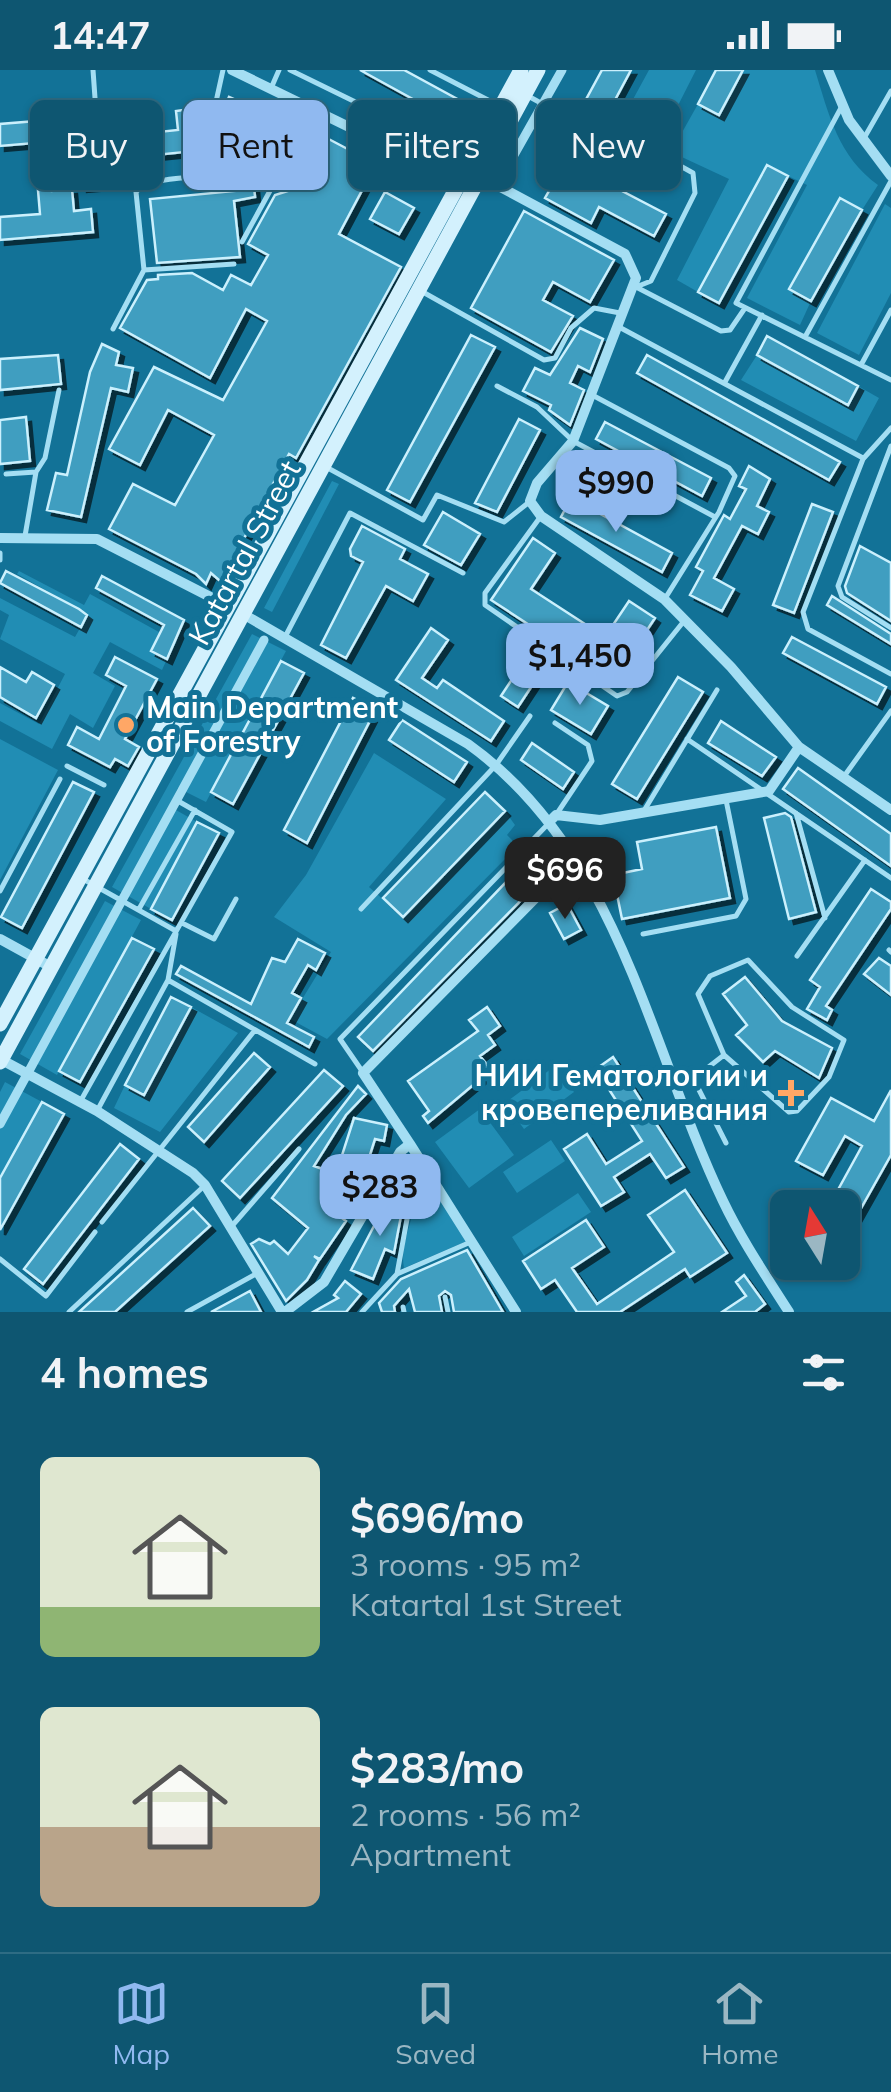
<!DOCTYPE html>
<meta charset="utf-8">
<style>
:root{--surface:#0e5671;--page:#175c76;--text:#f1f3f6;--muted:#9bb7c3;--line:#2e6c84;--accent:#90b9f0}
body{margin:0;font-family:Mulish,sans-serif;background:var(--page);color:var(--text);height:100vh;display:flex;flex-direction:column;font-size:38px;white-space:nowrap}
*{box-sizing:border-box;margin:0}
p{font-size:32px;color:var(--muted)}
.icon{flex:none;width:55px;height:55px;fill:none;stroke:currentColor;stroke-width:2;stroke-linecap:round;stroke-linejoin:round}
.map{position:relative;height:1242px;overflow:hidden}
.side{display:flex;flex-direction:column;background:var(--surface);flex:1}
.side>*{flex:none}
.hud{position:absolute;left:30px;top:30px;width:832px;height:90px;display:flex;gap:20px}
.needle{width:65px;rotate:349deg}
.fabs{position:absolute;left:770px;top:1120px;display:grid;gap:20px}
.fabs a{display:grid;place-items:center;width:90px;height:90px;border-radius:15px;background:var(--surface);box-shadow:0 2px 8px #0004,0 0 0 2px var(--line);font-size:50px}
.price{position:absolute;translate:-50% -85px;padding:0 22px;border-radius:20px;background:var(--accent);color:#111;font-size:32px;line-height:65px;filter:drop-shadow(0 2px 5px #0008)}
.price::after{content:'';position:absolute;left:50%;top:60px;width:30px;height:22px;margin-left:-15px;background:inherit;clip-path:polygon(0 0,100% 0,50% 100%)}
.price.current{background:#222;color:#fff}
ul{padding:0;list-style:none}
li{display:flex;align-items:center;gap:30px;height:250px;padding:0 40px}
li span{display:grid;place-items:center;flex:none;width:280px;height:200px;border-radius:15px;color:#555}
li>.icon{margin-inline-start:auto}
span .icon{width:120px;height:120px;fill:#fffc;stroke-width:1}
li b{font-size:42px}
h2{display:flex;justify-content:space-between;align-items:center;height:120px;padding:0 40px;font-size:42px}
.tag{padding:0 35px;border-radius:15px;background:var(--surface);box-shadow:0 2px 8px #0004,0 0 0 2px var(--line);font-size:35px;line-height:90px}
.tag.current{background:var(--accent);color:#111}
.status{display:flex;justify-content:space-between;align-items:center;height:70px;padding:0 50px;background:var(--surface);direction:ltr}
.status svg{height:28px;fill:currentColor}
.menu{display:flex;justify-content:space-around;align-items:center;height:140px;border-top:2px solid var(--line);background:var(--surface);font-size:28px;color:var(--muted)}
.menu a{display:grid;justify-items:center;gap:5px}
.menu .current{color:var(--accent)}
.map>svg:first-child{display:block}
</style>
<div class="status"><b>14:47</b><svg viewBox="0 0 49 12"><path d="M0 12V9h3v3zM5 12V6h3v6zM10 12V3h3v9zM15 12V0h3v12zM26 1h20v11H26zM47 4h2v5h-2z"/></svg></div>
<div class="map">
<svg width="891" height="1242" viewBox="0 0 891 1242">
<defs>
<filter id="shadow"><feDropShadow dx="5" dy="5" stdDeviation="0" flood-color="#0009"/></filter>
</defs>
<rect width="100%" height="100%" fill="#127297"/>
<!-- green -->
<path fill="#218db4" d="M649,0H696L664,63L625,44Z
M743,0H815C829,45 838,86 878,115L862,140L840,128L790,219L811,231L800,255L747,228L807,115L767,96L698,222L677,210L729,109L671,82L698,34L719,45Z
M885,134L891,138V223L859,285L817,263Z
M757,285L847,335L858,316L879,328L856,371L741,310Z
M332,411L339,414L272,542L264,538Z
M19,501L84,535L90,524L177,572L174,577L158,569L151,581L167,589L162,600L110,572L93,603L115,616L93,658L70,644L52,679L0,651V633L39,654L65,604L0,569L9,545L0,540V528L75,567L88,544L17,504Z
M252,564L286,581L206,732L178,718L169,736L197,752L151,839L112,817Z
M0,669L58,700L0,810Z
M374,683L446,729L369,817L403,847L505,741L515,755L507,765L518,776L327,969L290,949L331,882L274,847L306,805Z
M105,831L141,850L57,1005L20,984Z
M191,937L238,963L160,1062L114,1038L125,1015L145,1024Z
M555,996L574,1022L524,1059L505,1033Z
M5,1012L42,1032L0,1108V1022Z
M480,1039L514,1085L469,1118L435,1072Z
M551,1070L565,1091L517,1123L503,1102Z
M417,1093L467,1171L404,1198C399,1173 415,1150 415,1125C415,1111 411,1107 417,1093Z
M578,1123L591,1142L524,1186L512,1167Z"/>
<!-- building -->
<path fill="#3f9ec0" stroke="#cbf0fd" stroke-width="2.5" filter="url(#shadow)" d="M360,0H404L461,31L451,50Z
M602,0H631L600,58L577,46Z
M716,0H743L719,45L698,34Z
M229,27L302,59L280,110L229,95L242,54L221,45Z
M191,39L195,81L126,88L122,45L138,44L140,64L178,60L176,41Z
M98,46L104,115L82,117L80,89L50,92L52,121L72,119L74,141L91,139L93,162L0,170V147L40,144L34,73L0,76V54Z
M571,57L594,69L578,98L666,144L654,166L599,137L591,153L545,128L558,105L547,100Z
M321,65L376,94L339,164L401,197L296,388L289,384L224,506L220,511L211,503L206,514L196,504L109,459L133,414L175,435L214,365L168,340L140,395L109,379L154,297L223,330L267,251L246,239L210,308L120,258L147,210L158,209V205L192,203L223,220L231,205L251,215L268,185L248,174L275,125L288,121Z
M767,95L788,106L719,233L698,222Z
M244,116H254L255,127L234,131L240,187L157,193L150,129L245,120Z
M385,122L414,138L399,164L370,149Z
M840,128L862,140L811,231L789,219Z
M524,141L614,190L590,232L553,212L543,230L573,246L551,282L471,238Z
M580,258L603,269L590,302L578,296L570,313L584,320L570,355L549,340L551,335L523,321L535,298L550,305Z
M471,265L495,277L410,432L387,420Z
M767,266L858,316L848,335L757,285Z
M102,274L119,282L116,295L133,298L128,322L111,318L81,447L47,440L56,403L67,405L90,302Z
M58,285L61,314L0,320V289Z
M647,285L840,392L829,410L637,303Z
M26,347L30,391L0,394V350Z
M519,349L540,360L497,442L475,433Z
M605,352L711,408L702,426L596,369Z
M749,396L770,409L757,436L769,442L758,464L742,456L714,508L734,519L722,541L690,525L703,501L696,497L724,445L730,449L746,419L739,416Z
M571,428L672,483L662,502L561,447Z
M812,434L833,442L794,543L773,535Z
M443,442L480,464L461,495L424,475Z
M362,456L405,479L400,489L428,504L413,531L386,516L346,588L321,575L363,492L351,486L350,479Z
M533,468L555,483L531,519L605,567L629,531L655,548L614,610L491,530Z
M860,476L891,493V551L847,523L845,516Z
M6,501L79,539L87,545L81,557L0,513Z
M102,506L184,550L167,589L151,581L164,555L96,518Z
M832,526L891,564V574L827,535Z
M431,558L448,570L422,608L437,618L443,610L504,651L491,671L396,610Z
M792,567L886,617L877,634L783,583Z
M115,587L157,609L125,669L139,677L128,696L115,689L110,697L68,675L77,657L99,669L126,616L106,605Z
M281,591L304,603L233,734L211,722Z
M522,594L539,605L518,637L501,626Z
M0,597L26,612L32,602L54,615L36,648L0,627Z
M678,607L703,622L637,729L612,714Z
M568,612L608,636L591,664L551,640Z
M353,628L376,639L307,773L284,760Z
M402,650L467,692L454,712L389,670Z
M721,651L776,687L762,706L708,673Z
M532,673L574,702L563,719L521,690Z
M798,698L891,764V796L783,719Z
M73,712L94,722L22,858L1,847Z
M485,722L505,741L403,847L383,828Z
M785,743L791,747L816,842L789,849L764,748Z
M197,752L219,763L172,850L151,839Z
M716,757L730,828L622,849L613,805L642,799L637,772Z
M530,787L548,803L373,981L358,967Z
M871,819L891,832V839L826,936L832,940L827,950L807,939L820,917L810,910Z
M567,834L581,860L564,869L550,843Z
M132,868L154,879L80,1012L59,1001Z
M298,869L325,883L316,900L308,895L292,923L301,928L287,953L314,967L309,977L176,904L181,896L251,934L272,888L285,892Z
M879,888L891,896V925L864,904Z
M745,907L782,951L832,978L819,1008L775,981L763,992L736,965L747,955L723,924Z
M171,927L191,937L144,1025L125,1015Z
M487,937L500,956L488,965L495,975L480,986L491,1000L428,1053L423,1046L429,1041L408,1011L478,961L469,950Z
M254,983L270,997L204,1072L188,1057Z
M613,987L684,1097L666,1108L650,1084L614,1107L624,1122L601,1136L564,1079L587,1064L606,1094L642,1071L596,999Z
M324,1000L343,1016L240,1128L222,1111Z
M358,1016L366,1024L346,1045L314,1096L336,1104L354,1048L387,1055L384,1071L375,1069L356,1129L339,1123L328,1138L346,1151L320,1189L314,1186L319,1190L307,1210L286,1231L251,1174L259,1169L270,1174L274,1171L288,1184L308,1158L272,1128Z
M891,1020V1085L842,1172V1138H828L862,1076L845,1066L823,1105L796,1091L831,1028L874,1051Z
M42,1032L64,1044L0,1160V1108Z
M120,1074L139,1089L43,1214L24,1199Z
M685,1120L727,1183L690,1207L685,1199L620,1242H577L555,1210L541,1219L523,1191L586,1150L604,1177L572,1198L597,1234L674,1182L648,1145Z
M404,1130L394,1183L385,1179L373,1209L351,1200L387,1131Z
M193,1138L210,1156L115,1242H79Z
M467,1180L503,1242H454L451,1225L445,1221L439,1226L442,1242H415L409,1219L394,1236L395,1242H382L379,1233L401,1209Z
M744,1205L765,1234L755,1242H722L746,1226L736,1212Z
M345,1211L361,1224L346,1242H313L338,1228L334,1225Z
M250,1221L261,1242H211Z"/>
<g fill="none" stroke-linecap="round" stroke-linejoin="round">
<!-- service -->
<path stroke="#a4def3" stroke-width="5" d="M93,0L95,28
M290,0L380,44
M430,0L488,30
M272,16L279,0
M528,26L605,68L657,83L693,103L695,123L651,211L636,217
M842,36L736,233L891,310
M863,70L891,21
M199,109L223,0
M242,172L271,119L283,117L321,52L329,47
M144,200L234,194
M636,217L721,261L730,260L745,238
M421,221L544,290L555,288L571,258L594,238L620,243
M619,257L863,388
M113,259L144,200L136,122L141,117C172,103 252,104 283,117
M805,267L891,111
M861,295L891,240
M725,312L762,245
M497,316L537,337L573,371L715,447
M594,326L729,398L735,406L719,442L666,527
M891,358L863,389L803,542L808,559L891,604
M891,376L838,516L842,527L891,558
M326,397L423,450L437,425L504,452L528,433
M6,404L36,402
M541,446L485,523V535L617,626L627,622L684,551
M25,466L36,402L45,388L59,320
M0,483V490
M285,567L350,443L463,503
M555,653L588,675L592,691L558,742
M687,669L891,808
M67,696L104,715
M845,705L891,641
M645,739L717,620
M796,743L825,848
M83,809L176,861
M0,821L60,709
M139,839L195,740
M361,839L496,695L530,646
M182,853L214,869L236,829
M643,864L736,846L746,829L726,730
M889,880L891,882
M797,886L865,790
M168,910L176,864
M362,1001L340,969L549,753
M694,1010L726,1073
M679,1020L724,985L789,1042L797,1041L829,1007L844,970L792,937L748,890L710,906L698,924L724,985
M80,1032L232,762L178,731
M97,1041L168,910L315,994
M401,1085L411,1127L397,1204L473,1171
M102,1152L255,960
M231,1157L299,1079
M0,1189L46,1226L95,1162
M445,1227L448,1242
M403,1237L404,1242
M69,1242L203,1117
M187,1242L256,1204
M362,1242L397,1204"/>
<!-- pedestrian -->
<path stroke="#a4def3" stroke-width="9" d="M497,115L562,0
M0,1054L264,570"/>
<!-- minor -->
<path stroke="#a4def3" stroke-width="10" d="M232,0L460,111
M828,0L849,50L891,106
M480,106L625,184L636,208L573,371L537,413L530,431L541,446L664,529L731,597L799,677L891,740
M0,468L97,469L228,536
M243,544L468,674C619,782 648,974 723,1131C741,1169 766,1206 789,1242
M549,752L556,745L600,750L769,721L799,677
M0,869L51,897
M0,989L97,1041L193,1103L205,1115L282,1242
M410,1074L363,1003L574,789
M285,1242L324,1212L400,1082L410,1074L516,1242"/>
<!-- secondary -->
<path stroke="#d3f1fd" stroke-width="15" d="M0,954L521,0
M0,992L538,0"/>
</g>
<!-- markers -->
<g fill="#ffa766" stroke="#127297" stroke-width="4">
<circle cx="126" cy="655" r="10"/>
<path d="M786 1008h10v10h10v10h-10v10h-10v-10h-10v-10h10z"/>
</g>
<g text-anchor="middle" stroke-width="10" stroke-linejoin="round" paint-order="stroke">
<!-- street labels -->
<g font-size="30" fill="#fff" stroke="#127297">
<text transform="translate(245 483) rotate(-62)" y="10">Katartal Street</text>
</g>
<!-- poi labels -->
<g font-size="30" font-weight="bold" fill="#fff" stroke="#127297" text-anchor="start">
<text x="146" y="648">Main Department<tspan x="146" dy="34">of Forestry</tspan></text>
<text x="768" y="1016" text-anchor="end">НИИ Гематологии и<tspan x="768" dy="34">кровепереливания</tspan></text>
</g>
</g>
</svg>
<div class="fabs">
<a><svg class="needle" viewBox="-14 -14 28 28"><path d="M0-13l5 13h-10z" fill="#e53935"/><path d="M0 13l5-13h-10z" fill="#9bb7c3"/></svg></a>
</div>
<b class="price" style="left:616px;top:465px">$990</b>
<b class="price" style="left:580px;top:638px">$1,450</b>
<b class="price current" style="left:565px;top:852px">$696</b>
<b class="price" style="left:380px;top:1169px">$283</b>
<div class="hud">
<a class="tag">Buy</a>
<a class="tag current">Rent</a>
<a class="tag">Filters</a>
<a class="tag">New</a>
</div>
</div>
<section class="side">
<h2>4 homes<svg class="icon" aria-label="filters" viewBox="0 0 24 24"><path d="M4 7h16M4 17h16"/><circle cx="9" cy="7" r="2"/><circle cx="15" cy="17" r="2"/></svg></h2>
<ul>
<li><span style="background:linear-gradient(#dfe7d0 75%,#8fb573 0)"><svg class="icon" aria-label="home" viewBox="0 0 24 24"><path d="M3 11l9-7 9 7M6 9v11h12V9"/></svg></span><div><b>$696/mo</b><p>3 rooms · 95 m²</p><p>Katartal 1st Street</p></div></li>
<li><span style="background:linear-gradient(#dfe7d0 60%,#b9a48a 0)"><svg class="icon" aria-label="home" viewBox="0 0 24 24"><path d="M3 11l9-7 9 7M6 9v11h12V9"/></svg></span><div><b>$283/mo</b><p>2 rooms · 56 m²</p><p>Apartment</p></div></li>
</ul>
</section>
<nav class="menu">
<a class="current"><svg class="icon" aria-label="map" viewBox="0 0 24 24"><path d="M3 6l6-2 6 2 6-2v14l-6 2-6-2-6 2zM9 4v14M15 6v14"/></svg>Map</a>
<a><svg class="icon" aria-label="saved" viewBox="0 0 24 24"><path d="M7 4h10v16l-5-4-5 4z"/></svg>Saved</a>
<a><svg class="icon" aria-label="home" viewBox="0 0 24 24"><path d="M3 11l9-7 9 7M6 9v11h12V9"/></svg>Home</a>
</nav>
